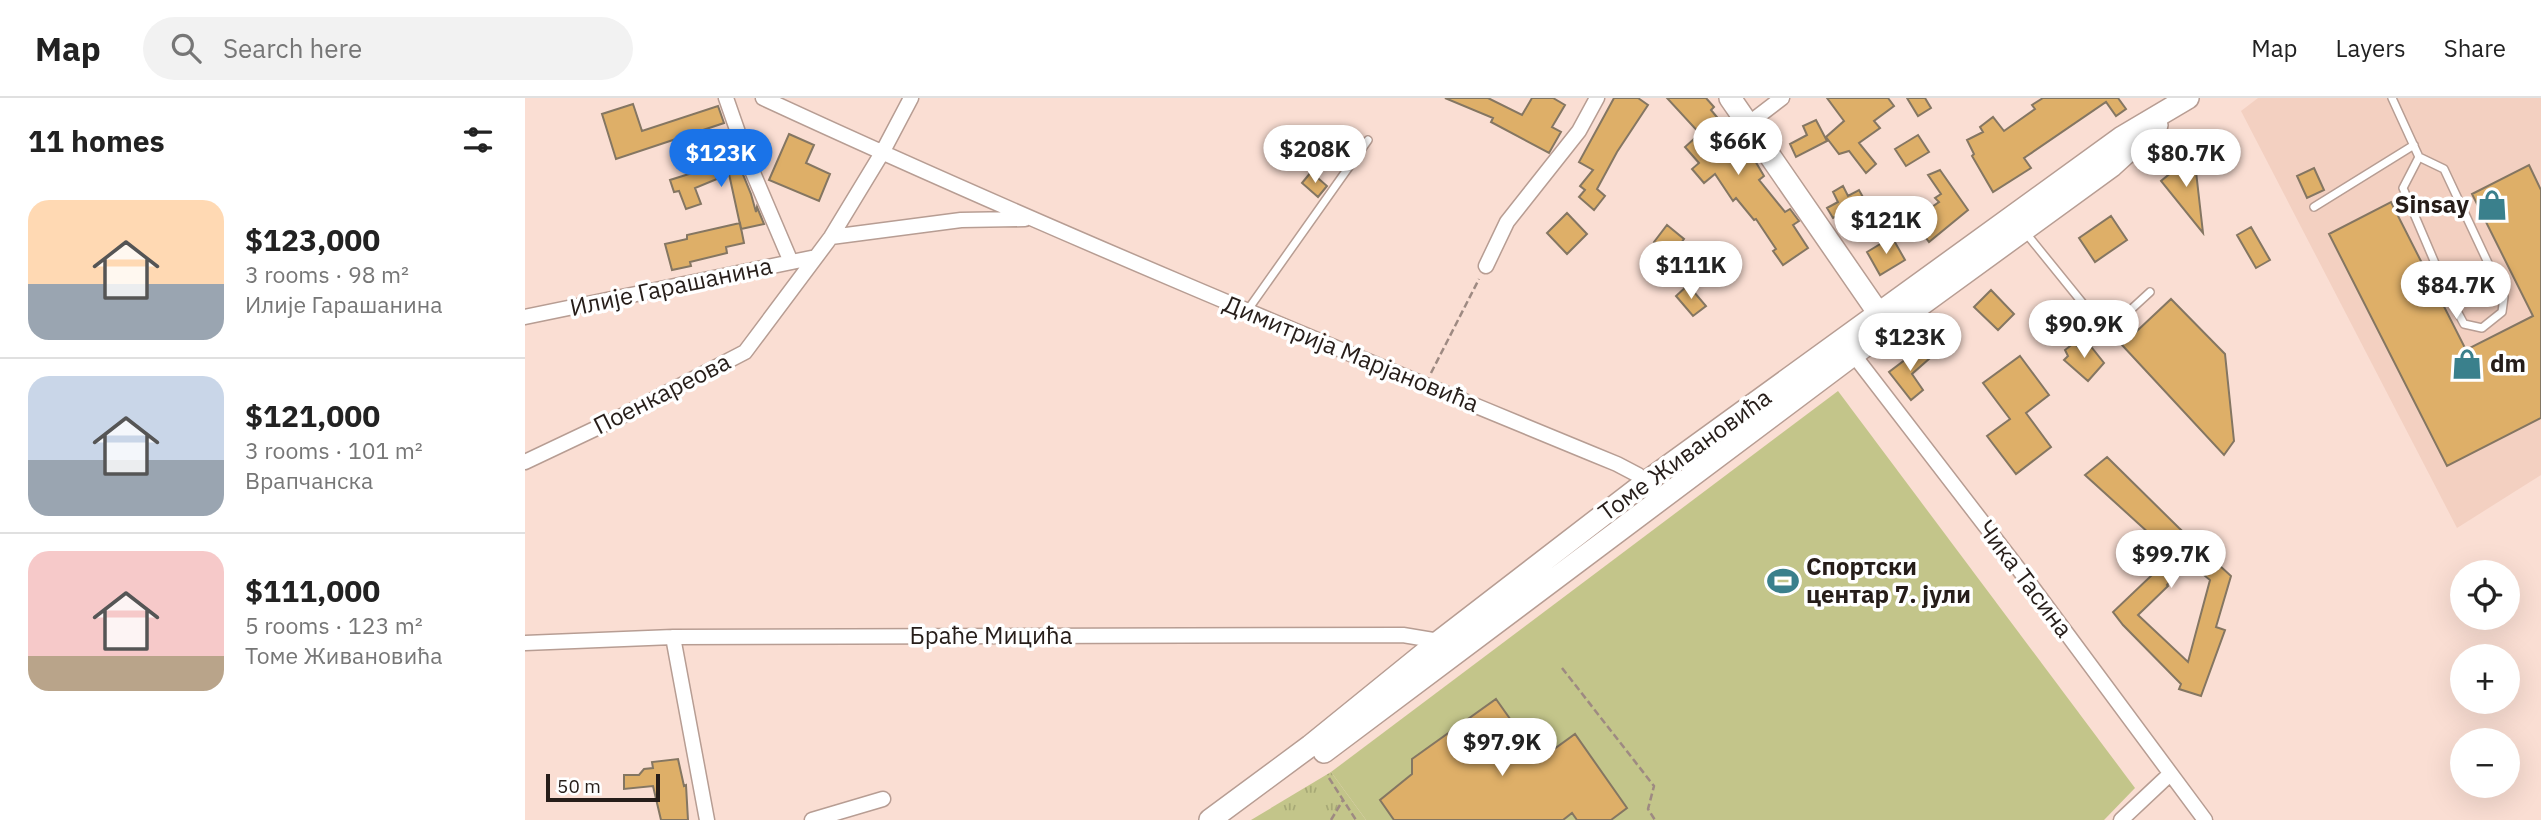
<!DOCTYPE html>
<meta charset="utf-8">
<style>
:root{--surface:#fff;--page:#f2f2f2;--text:#222;--muted:#767676;--line:#e0e0e0;--accent:#1a73e8}
body{margin:0;font-family:"IBM Plex Sans",sans-serif;background:var(--page);color:var(--text);height:100vh;display:flex;flex-direction:column;font-size:26px;white-space:nowrap}
*{box-sizing:border-box;margin:0}
p{font-size:23px;color:var(--muted)}
.icon{flex:none;width:38px;height:38px;fill:none;stroke:currentColor;stroke-width:2;stroke-linecap:round;stroke-linejoin:round}
.map{position:relative;flex:1;overflow:hidden}
.details{display:flex;flex-direction:column;background:var(--surface);width:525px}
.details>*{flex:none}
.fabs{position:absolute;left:1925px;top:462px;display:grid;gap:14px}
.fabs a{display:grid;place-items:center;width:70px;height:70px;border-radius:50%;background:var(--surface);box-shadow:0 7px 28px #0002;font-size:35px}
.scale{position:absolute;left:21px;bottom:18px;width:114px;box-sizing:border-box;padding-left:7px;border:4px solid #261d19;border-top:0;font-size:19px;line-height:24px;white-space:nowrap;color:#261d19;-webkit-text-stroke:5px #fff;paint-order:stroke}
.price{position:absolute;translate:-50% -60px;padding:0 16px;border-radius:24px;background:#fff;color:#222;font-size:23px;line-height:46px;filter:drop-shadow(0 2px 4px #0008)}
.price::after{content:'';position:absolute;left:50%;top:42px;width:21px;height:16px;margin-left:-10px;background:inherit;clip-path:polygon(0 0,100% 0,50% 100%)}
.price.selected{background:var(--accent);color:#fff}
ul{padding:0;list-style:none}
li{display:flex;align-items:center;gap:21px;height:175px;padding:0 28px}
li+li{border-top:2px solid var(--line)}
li span{display:grid;place-items:center;flex:none;width:196px;height:140px;border-radius:21px;color:#555}
li>.icon{margin-inline-start:auto}
span .icon{width:84px;height:84px;fill:#fffc;stroke-width:1}
li b{font-size:30px}
h2{display:flex;justify-content:space-between;align-items:center;height:84px;padding:0 28px;font-size:30px}
header{display:flex;align-items:center;gap:42px;box-sizing:border-box;height:98px;padding:0 35px;background:var(--surface);border-bottom:2px solid var(--line)}
header strong{font-size:33px}
nav{display:flex;gap:38px;margin-inline-start:auto;font-size:24px}
.search{width:490px;height:63px;background:var(--page);display:flex;align-items:center;gap:18px;box-sizing:border-box;padding:0 24px;border-radius:38px;color:var(--muted);font-size:26px}
main{display:flex;flex:1;min-height:0}
.map>svg:first-child{display:block}
</style>
<header>
<strong>Map</strong>
<div class="search"><svg class="icon" aria-label="search" viewBox="0 0 24 24"><circle cx="10" cy="10" r="6"/><path d="M15 15l6 6"/></svg>Search here</div>
<nav><a>Map</a><a>Layers</a><a>Share</a></nav>
</header>
<main>
<section class="details">
<h2>11 homes<svg class="icon" aria-label="filters" viewBox="0 0 24 24"><path d="M4 7h16M4 17h16"/><circle cx="9" cy="7" r="2"/><circle cx="15" cy="17" r="2"/></svg></h2>
<ul>
<li><span style="background:linear-gradient(#ffd9b3 60%,#9aa5b1 0)"><svg class="icon" aria-label="home" viewBox="0 0 24 24"><path d="M3 11l9-7 9 7M6 9v11h12V9"/></svg></span><div><b>$123,000</b><p>3 rooms · 98 m²</p><p>Илије Гарашанина</p></div></li>
<li><span style="background:linear-gradient(#c9d6e8 60%,#9aa5b1 0)"><svg class="icon" aria-label="home" viewBox="0 0 24 24"><path d="M3 11l9-7 9 7M6 9v11h12V9"/></svg></span><div><b>$121,000</b><p>3 rooms · 101 m²</p><p>Врапчанска</p></div></li>
<li><span style="background:linear-gradient(#f6c9c9 75%,#b9a48a 0)"><svg class="icon" aria-label="home" viewBox="0 0 24 24"><path d="M3 11l9-7 9 7M6 9v11h12V9"/></svg></span><div><b>$111,000</b><p>5 rooms · 123 m²</p><p>Томе Живановића</p></div></li>
</ul>
</section>
<div class="map">
<svg width="2016" height="722" viewBox="0 0 2016 722">
<defs>
<pattern id="grass-tufts" width="24" height="20" patternUnits="userSpaceOnUse" patternTransform="scale(1.75)"><rect width="24" height="20" fill="#c3c58a"/><path d="M3 7l-1-3M5 7V3M7 7l1-3M15 17l-1-3M17 17v-4M19 17l1-3" fill="none" stroke="#a7a976"/></pattern>
</defs>
<rect width="100%" height="100%" fill="#faded3"/>
<!-- built -->
<path fill="#f3d0c1" d="M1733,0H2016V377L1932,430L1716,13Z"/>
<!-- grass -->
<path fill="url(#grass-tufts)" d="M806,674L841,722H726Z"/>
<!-- pitch -->
<path fill="#c3c58a" d="M1313,293L1610,690L1579,722H841L806,674Z"/>
<!-- building -->
<path fill="#deaf68" stroke="#847662" stroke-width="2" fill-rule="evenodd" d="M920,0H963L997,17L1007,0H1028L1040,7L1027,29L1036,34L1024,55L966,24L968,20Z
M1089,0H1113L1123,7L1092,54L1072,91L1080,98L1069,112L1054,99L1060,92L1055,88L1068,72L1054,64Z
M1142,0H1181L1189,9L1186,12L1206,36L1204,38L1225,63L1229,61L1239,78L1234,82L1260,114L1265,111L1274,123L1268,127L1283,150L1258,167L1248,153L1251,151L1231,121L1229,122L1211,100L1208,103L1190,76L1179,85L1167,71L1174,65L1160,49L1170,40L1175,43L1178,39Z
M1302,0H1363L1369,8L1349,23L1355,30L1334,45L1351,66L1341,75L1324,53L1314,56L1301,39L1319,23Z
M1382,0H1400L1406,10L1393,18Z
M1518,0H1593L1601,11L1591,18L1581,4L1499,60L1506,70L1468,94L1447,58L1449,56L1442,42L1458,34L1455,29L1468,19L1479,33L1510,11L1507,7Z
M108,6L117,33L193,8L199,25L91,61L77,16Z
M1291,22L1302,43L1271,59L1265,46L1282,37L1278,28Z
M264,36L289,47L281,65L305,76L294,103L244,82Z
M1393,37L1404,54L1381,68L1370,51Z
M1669,56L1678,135L1636,83Z
M210,57L226,96L231,114L232,109L239,126L216,131L204,76L170,90L176,106L161,111L154,93L149,94L145,82L164,76Z
M2004,67L2016,92V320L1922,368L1804,136L1866,104L1941,252L2008,218L1947,96Z
M1789,70L1799,92L1782,100L1772,78Z
M1415,72L1443,112L1404,144L1388,122L1414,104L1410,100L1416,96L1403,77Z
M786,74L802,88L793,99L777,85Z
M1318,88L1323,98L1334,92L1339,101L1329,108L1335,117L1319,126L1314,117L1308,120L1302,110L1313,104L1308,94Z
M1042,115L1062,136L1042,156L1022,135Z
M1586,118L1602,142L1570,164L1554,140Z
M215,125L219,145L201,149L202,155L165,164L166,168L147,172L140,146L162,141V137Z
M1142,127L1159,141L1146,158L1129,144Z
M1726,129L1745,162L1731,170L1712,137Z
M1367,139L1380,162L1355,177L1342,154Z
M1163,187L1181,208L1168,218L1151,198Z
M1466,192L1489,216L1473,232L1449,209Z
M1646,201L1700,256L1709,343L1699,357L1597,247Z
M1560,241L1579,265L1563,283L1539,262L1543,258L1540,252L1549,245L1553,249Z
M1397,249L1405,260L1387,276L1398,292L1386,302L1364,274Z
M1495,258L1524,297L1501,315L1526,349L1491,376L1462,338L1485,321L1458,285Z
M1582,359L1654,430L1706,478L1691,529L1700,532L1676,598L1654,591L1656,586L1598,527L1588,514L1648,457L1560,377ZM1662,463L1685,482L1663,564L1613,517L1643,488L1642,487Z
M971,601L1014,662L1050,636L1102,710L1086,722H1052L1047,715L1038,722H869L855,702L887,676V661Z
M153,661L159,688L161,687L163,722H136L128,688L99,691V677H114L119,671L128,670L127,664Z"/>
<g fill="none" stroke-linecap="round" stroke-linejoin="round">
<defs>
<path id="lane" d="M1867,0L1894,59L1919,71L1979,199L1977,214L1957,230L1939,226L1924,198L1878,90L1894,59
M1789,109L1889,47
M1500,134L1577,229L1583,231L1588,228L1625,194
M722,213L843,42"/>
<path id="street" d="M201,0L223,63L266,164
M238,0C519,130 805,248 1092,366L1113,377L1126,390
M1223,26L1257,0
M306,139L436,122L500,121
M961,168L982,124L1054,33L1072,0
M0,219L291,159
M1325,252L1502,482L1680,722
M0,364L95,319L220,254L306,139L357,55L386,0
M148,539L182,722
M0,545L148,539L878,537L908,542L917,551
M287,722L358,701
M1596,722L1645,676"/>
<path id="secondary" d="M1205,0L1361,226
M799,654L1356,236L1587,68L1632,27
M685,722L785,648L912,545L1121,384L1597,39L1663,0"/>
</defs>
<!-- lane casing -->
<use href="#lane" stroke="#b79d93" stroke-width="10"/>
<!-- street casing -->
<use href="#street" stroke="#b79d93" stroke-width="17"/>
<!-- secondary casing -->
<use href="#secondary" stroke="#b79d93" stroke-width="24"/>
<!-- path -->
<path stroke="#9e8a82" stroke-width="2.5" stroke-dasharray="7 3.5" stroke-linecap="butt" d="M906,275L954,181
M1037,570L1129,688L1123,711L1130,722
M804,680L831,722
M806,722L818,702"/>
<!-- lane -->
<use href="#lane" stroke="#fff" stroke-width="7"/>
<!-- street -->
<use href="#street" stroke="#fff" stroke-width="14"/>
<!-- secondary -->
<use href="#secondary" stroke="#fff" stroke-width="21"/>
</g>
<!-- icons -->
<defs>
<symbol id="shop-bare" viewBox="-9 -9 18 18"><path d="M-5-2.5h2.3a2.7 3.5 0 0 1 5.4 0H5L5.5 6h-11ZM-1.5-2.5h3a1.5 2.3 0 0 0-3 0Z" fill="#3a808c" stroke="#fff" stroke-width="2.5" paint-order="stroke"/></symbol>
<symbol id="stadium-bare" viewBox="-9 -9 18 18"><path d="M0-5a6.5 5 0 1 0 0 10a6.5 5 0 1 0 0-10ZM-3.5-1.8h7v3.6h-7Z" fill="#3a808c" stroke="#fff" stroke-width="2.5" paint-order="stroke"/></symbol>
</defs>
<g fill-rule="evenodd">
<use href="#shop-bare" x="1945" y="85" width="44" height="44"/>
<use href="#shop-bare" x="1920" y="244" width="44" height="44"/>
<use href="#stadium-bare" x="1236" y="461" width="44" height="44"/>
</g>
<g text-anchor="middle" stroke-width="7" stroke-linejoin="round" paint-order="stroke">
<!-- poi labels -->
<g font-size="24" font-weight="bold" fill="#261d19" stroke="#fff" text-anchor="start">
<text x="1944" y="115" text-anchor="end">Sinsay</text>
<text x="1965" y="274">dm</text>
<text x="1281" y="477">Спортски<tspan x="1281" dy="28">центар 7. јули</tspan></text>
</g>
<!-- street labels -->
<g font-size="24" fill="#261d19" stroke="#fff">
<text transform="translate(146 189) rotate(-12)" y="8">Илије Гарашанина</text>
<text transform="translate(826 256) rotate(22)" y="8">Димитрија Марјановића</text>
<text transform="translate(137 296) rotate(-27)" y="8">Поенкареова</text>
<text transform="translate(1160 357) rotate(-36)" y="8">Томе Живановића</text>
<text transform="translate(1500 481) rotate(53)" y="8">Чика Тасина</text>
<text x="466" y="546">Браће Мицића</text>
</g>
</g>
</svg>
<div class="fabs">
<a><svg class="icon" aria-label="locate" viewBox="0 0 24 24"><circle cx="12" cy="12" r="6"/><path d="M12 2v4M12 18v4M2 12h4M18 12h4"/></svg></a>
<a>+</a>
<a>−</a>
</div>
<div class="scale">50 m</div>
<b class="price" style="left:1213px;top:79px">$66K</b>
<b class="price" style="left:790px;top:87px">$208K</b>
<b class="price selected" style="left:196px;top:91px">$123K</b>
<b class="price" style="left:1661px;top:91px">$80.7K</b>
<b class="price" style="left:1361px;top:158px">$121K</b>
<b class="price" style="left:1166px;top:203px">$111K</b>
<b class="price" style="left:1931px;top:223px">$84.7K</b>
<b class="price" style="left:1559px;top:262px">$90.9K</b>
<b class="price" style="left:1385px;top:275px">$123K</b>
<b class="price" style="left:1646px;top:492px">$99.7K</b>
<b class="price" style="left:977px;top:680px">$97.9K</b>
</div>
</main>
